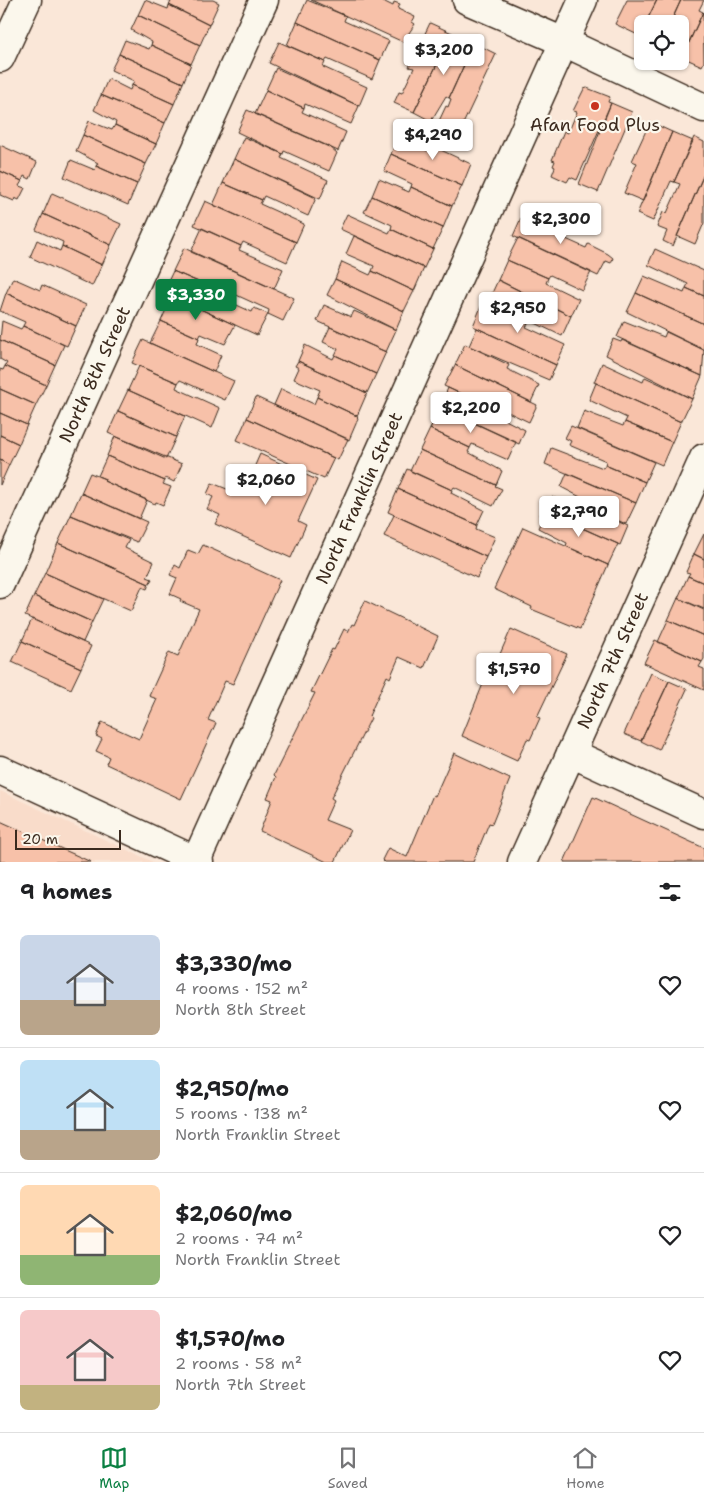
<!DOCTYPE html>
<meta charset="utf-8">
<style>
:root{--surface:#fff;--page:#f2f2f2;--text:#202124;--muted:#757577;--line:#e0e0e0;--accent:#0b8043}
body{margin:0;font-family:"Shantell Sans",sans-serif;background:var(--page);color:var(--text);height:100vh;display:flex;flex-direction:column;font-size:19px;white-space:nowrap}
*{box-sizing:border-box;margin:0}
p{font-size:16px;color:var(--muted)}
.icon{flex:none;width:28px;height:28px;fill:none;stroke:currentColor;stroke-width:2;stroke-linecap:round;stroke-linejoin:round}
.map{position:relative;height:862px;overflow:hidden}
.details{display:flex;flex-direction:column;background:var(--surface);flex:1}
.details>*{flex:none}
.tools{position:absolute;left:634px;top:15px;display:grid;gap:10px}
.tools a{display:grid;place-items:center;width:55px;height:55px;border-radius:8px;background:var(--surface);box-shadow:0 1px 4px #0004;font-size:25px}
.scale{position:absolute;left:15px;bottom:12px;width:106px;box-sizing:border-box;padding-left:5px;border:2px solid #3b2a1e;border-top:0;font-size:14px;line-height:18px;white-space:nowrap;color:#3b2a1e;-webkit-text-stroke:4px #fbf7ec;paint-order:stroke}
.price{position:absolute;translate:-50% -42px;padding:0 11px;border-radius:5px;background:#fff;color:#222;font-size:16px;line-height:32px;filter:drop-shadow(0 1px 2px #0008)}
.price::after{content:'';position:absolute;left:50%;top:30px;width:15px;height:11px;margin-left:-8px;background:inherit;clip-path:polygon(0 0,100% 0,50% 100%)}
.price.active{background:var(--accent);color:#fff}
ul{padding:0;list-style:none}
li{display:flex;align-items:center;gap:15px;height:125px;padding:0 20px}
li+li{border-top:1px solid var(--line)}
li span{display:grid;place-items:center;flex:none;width:140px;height:100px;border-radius:8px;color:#555}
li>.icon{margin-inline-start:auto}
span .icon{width:60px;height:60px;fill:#fffc;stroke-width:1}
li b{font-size:21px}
h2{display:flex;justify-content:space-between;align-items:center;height:60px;padding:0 20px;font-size:21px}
.dock{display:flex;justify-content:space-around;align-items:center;height:70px;border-top:1px solid var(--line);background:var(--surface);font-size:14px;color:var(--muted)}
.dock a{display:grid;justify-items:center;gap:2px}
.dock .active{color:var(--accent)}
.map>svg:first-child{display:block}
</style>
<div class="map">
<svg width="704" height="862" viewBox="0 0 704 862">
<rect width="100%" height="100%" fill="#fae7d8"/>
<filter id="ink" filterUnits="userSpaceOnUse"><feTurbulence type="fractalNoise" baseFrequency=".02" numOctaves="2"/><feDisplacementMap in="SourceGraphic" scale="10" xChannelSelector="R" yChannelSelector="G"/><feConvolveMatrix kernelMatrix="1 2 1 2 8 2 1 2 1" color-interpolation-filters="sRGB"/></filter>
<g filter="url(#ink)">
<!-- built -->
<path fill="#f9dcca" d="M0,791L153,862H0Z"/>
<!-- building -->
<path fill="#f7c1a9" stroke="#3b2a1e" d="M145,0L168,9L169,5L209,25L200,45L138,15Z
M166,0H213L219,3L209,25L169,5L171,2Z
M307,0L346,16L344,21L389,41L380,60L297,22Z
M311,0H381L393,6L394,2L400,4L398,9L415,17L412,22L415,24L403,42Z
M627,0H657L645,24H642L640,36L615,24Z
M657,0H681L670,24H645Z
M681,0H704L699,10L703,12L681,60L680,24H670Z
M703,12L704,62L702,66L682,57Z
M138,15L200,45L191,64L151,45L152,42L131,30Z
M297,22L380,60L372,79L327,59L325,62L287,45Z
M430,23L452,33L414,112L394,103L399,92L402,93L414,68L409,67Z
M452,33L474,43L449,98L446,96L431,121L414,112Z
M125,40L149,49L151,45L191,64L183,83L119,54Z
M279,42L325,62L323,67L367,87L359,106L269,63Z
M474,43L496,54L463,124H461L458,130L439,121L446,106L448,107L451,99L449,98Z
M119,54L183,83L174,104L132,85L134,81L111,70Z
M276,68L359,106L351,124L305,104L304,108L266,90Z
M108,79L130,90L132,85L174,104L165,123L101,95Z
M587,88L610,97L608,102L611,103L577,180L570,177L567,182L552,175L555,167L553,166L555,161L552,160L564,131L568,133L577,112L573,111L584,89Z
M266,90L304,108L302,112L346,132L338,151L255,114Z
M101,95L165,123L156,144L115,125L116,122L94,110Z
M611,103L632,112L598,192L579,184Z
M247,110L330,147L337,153L329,171L284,151L283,154L237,132Z
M89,121L112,130L115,125L156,144L146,164L83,135Z
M650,122L672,132L643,201L624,193L637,163L632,161Z
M672,132L693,141L674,182L671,181L653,221L637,214Z
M83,135L146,164L137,184L96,166L98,163L76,151Z
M244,137L283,154L281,158L328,180L320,199L234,159Z
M694,137L704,142V174L673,246L663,241L667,231L657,227L663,212L667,213L680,184L674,182Z
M398,138L428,151L430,145L471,164L462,186L391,154Z
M0,145L37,162L30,179L24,176L22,181L0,171Z
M391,154L462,186L452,206L411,187L412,184L384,171Z
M234,159L316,198L308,216L264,196L262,200L223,183Z
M71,160L95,170L96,166L137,184L128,205L64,177Z
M0,171L22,181L19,186L25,188L19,200L15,198L14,201L0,195Z
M704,174V223L695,244L677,236Z
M379,179L409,192L411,187L452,206L443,228L372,196Z
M223,183L262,200L260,204L304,224L296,242L213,205Z
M52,193L121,224L111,245L43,214Z
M372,196L443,228L433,249L391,229L392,225L364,212Z
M205,201L296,242L287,262L243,242L241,246L194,225Z
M43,214L111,245L102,265L62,246L63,242L36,230Z
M347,214L389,233L391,229L433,249L424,268L340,229Z
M528,216L569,233L566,239L586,248L588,244L608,254L613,258L611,263L606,261L598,276L513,236L521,218L526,220Z
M202,228L241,246L239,250L283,269L274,289L191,252Z
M354,236L424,268L414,291L372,271L374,266L346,254Z
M518,238L591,272L582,290L550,275L548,278L507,260Z
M37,240L60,251L62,246L102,265L92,286L30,257Z
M184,248L294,298L283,321L268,314L269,310L221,288L219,291L173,271Z
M655,249L704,271V296L686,288L688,284L648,265Z
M507,260L548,278L546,283L579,299L571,316L498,280Z
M342,262L370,275L372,271L414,291L404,311L335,279Z
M173,271L219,291L217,296L252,312L254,308L268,314L257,335L163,292Z
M644,276L684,293L686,288L704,296V324L636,293Z
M13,278L40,290L42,285L86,305L76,326L6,293Z
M335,279L404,311L396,330L327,295Z
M498,280L571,316L562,336L529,320L528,324L487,304Z
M6,293L76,326L67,346L23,326L25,322L0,311Z
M636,293L704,324V350L627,312Z
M172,296L235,325L225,344L201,334L199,338L161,321Z
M483,302L528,324L526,327L565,345L556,365L473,326Z
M324,305L351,317L354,311L396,330L386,352L317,321Z
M2,321L21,329L23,326L64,345L55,365L0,340Z
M161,321L199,338L197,344L221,355L214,372L150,343Z
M624,321L664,337L666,332L704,350L702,376L617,337Z
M330,327L386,352L376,374L335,355L338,349L323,342Z
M477,328L556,365L549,380L469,346Z
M613,339L621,342L622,340L702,376L692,399L606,355Z
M0,340L55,365L46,385L5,366L7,363L0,359Z
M143,340L234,381L225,400L180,380L178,383L132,363Z
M465,344L509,365L507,369L539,385L531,402L455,365Z
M305,345L333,359L335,355L376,374L367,393L298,361Z
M298,361L367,393L357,416L317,397L320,390L294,379L299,368L295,366Z
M602,363L643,382L645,377L692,399L681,422L594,382Z
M455,365L537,405L529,422L491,404L489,407L444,386Z
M5,366L46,385L36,405L0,389V369L3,370Z
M139,366L178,383L176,388L220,408L212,428L128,390Z
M596,383L681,422L672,442L625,422L627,418L589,400Z
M448,388L489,407L488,411L525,430L519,444L440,407Z
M0,389L36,405L27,425L0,413Z
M281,389L314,404L317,397L357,416L358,419L349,440L274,405Z
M128,390L185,416L176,437L118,411Z
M256,397L348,439L338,460L247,418Z
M440,407L516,442L508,460L472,444L470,448L430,429Z
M118,411L176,437L166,459L108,433Z
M584,411L623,426L625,422L672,442L662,465L577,428Z
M0,413L27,425L19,444L0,435Z
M247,418L334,458L324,479L237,440Z
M571,426L654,462L645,482L605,465L606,461L569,445L571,441L565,438Z
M430,429L470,448L468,452L502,471L496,485L420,450Z
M0,435L19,444L9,465L0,460Z
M115,436L182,464L174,482L166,478L165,481L107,456Z
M551,448L603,468L605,465L645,482L636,503L545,464Z
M420,450L496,485L495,486L502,489L493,506L454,487L452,490L410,471Z
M260,454L317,480L298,521L306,525L291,558L215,524L220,515L207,509L213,497L207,494L212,483L242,495Z
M107,456L165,481L163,484L171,487L163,505L156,502L155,504L104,481L105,479L98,476Z
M0,460L9,465L0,485Z
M407,469L452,490L451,493L484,510L477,525L398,489Z
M90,473L105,479L104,481L147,500L139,519L81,493Z
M567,473L636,503L626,524L586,507L588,501L561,487Z
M398,489L477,525L476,529L495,537L486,557L388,512Z
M81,493L147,522L137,542L71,515Z
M552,497L585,510L586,507L628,526L620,545L542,510L544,507L547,508Z
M542,510L618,544L608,565L566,546L567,543L538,528L543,517L540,515Z
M71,515L129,540L125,548L154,562L147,577L152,579L149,584L58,543Z
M394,515L486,557L477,578L384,536Z
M523,527L608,565L580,629L531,609L532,607L494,589Z
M704,534V559L694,554Z
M58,543L149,584L147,589L142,587L131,611L45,573Z
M203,545L280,580L233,684L225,681L208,720L216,723L181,799L106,764L109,757L96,751L102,739L96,736L102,722L139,739L157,699L149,696L169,652L178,656L199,609L180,601L181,599L170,594L177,578L170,575L175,565L180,568L188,550L198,554Z
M694,554L704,559V583L688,576L690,573L686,572Z
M45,573L103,599L92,622L34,596Z
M688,576L704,583V609L678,598Z
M34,596L92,622L83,642L25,616Z
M678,598L704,610V636L668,620Z
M365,601L438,636L424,668L399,657L390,678L387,676L369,716L371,718L331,798L334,800L325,820L350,830L335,862H327L260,831L272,800L267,798L276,777L274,775L315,693L311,692L332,649L334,650L344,629L348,632L352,624L354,625Z
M32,619L91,646L81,668L22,641Z
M668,620L704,636V659L702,662L658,642Z
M511,629L567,654L537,717L540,718L530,740L527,739L517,761L462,736L489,669L493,670Z
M655,640L702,662L699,667L704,669V690L644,663Z
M22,641L81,668L71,689L12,662Z
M651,673L669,681L641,741L624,734Z
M669,681L687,689L659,750L641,741Z
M454,753L510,779L492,824L489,823L473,862H384L382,860L388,848L407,857L433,795L435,796Z
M593,797L704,848V862H564Z
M0,821L91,862H0Z"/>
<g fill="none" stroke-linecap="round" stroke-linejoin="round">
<defs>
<g id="minor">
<path d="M467,0L564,42L704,108"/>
<path d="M0,58L27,0"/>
<path id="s1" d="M0,584L264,0"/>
<path d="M571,753L704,814"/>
<path d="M0,770L199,862"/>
<path id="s2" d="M196,861L583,0"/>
<path id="s3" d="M522,862L704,458"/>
</g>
</defs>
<!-- minor casing -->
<use href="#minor" stroke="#3b2a1e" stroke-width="31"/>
<!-- minor -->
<use href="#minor" stroke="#fbf7ec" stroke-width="28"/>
</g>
</g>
<!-- markers -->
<circle fill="#c8321e" stroke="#fbf7ec" stroke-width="2" cx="595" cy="106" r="5"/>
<g text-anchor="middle" stroke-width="4.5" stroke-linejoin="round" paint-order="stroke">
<!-- poi labels -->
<g font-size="18" fill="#3b2a1e" stroke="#fbf7ec">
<text x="595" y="131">Afan Food Plus</text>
</g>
<!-- street labels -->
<g font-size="18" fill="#3b2a1e" stroke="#fbf7ec">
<text dy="6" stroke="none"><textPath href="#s1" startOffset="230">North 8th Street</textPath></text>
<text dy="6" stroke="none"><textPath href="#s2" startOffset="398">North Franklin Street</textPath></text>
<text dy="6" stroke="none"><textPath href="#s3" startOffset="221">North 7th Street</textPath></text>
</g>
</g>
</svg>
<div class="tools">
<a><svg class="icon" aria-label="locate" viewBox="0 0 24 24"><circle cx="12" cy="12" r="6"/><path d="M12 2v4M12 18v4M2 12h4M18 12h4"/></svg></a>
</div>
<div class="scale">20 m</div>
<b class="price" style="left:444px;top:76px">$3,200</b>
<b class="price" style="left:433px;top:161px">$4,290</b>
<b class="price" style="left:561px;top:245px">$2,300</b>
<b class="price active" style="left:196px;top:321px">$3,330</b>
<b class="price" style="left:518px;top:334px">$2,950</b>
<b class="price" style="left:471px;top:434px">$2,200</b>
<b class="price" style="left:266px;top:506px">$2,060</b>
<b class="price" style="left:579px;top:538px">$2,790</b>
<b class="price" style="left:514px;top:695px">$1,570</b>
</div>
<section class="details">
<h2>9 homes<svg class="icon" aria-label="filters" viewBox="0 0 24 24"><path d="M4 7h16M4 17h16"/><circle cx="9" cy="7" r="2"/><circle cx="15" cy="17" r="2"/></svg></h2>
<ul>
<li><span style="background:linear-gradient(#c9d6e8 65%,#b9a48a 0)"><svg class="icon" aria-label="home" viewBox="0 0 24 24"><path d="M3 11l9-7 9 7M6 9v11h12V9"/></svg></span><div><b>$3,330/mo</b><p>4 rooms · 152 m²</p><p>North 8th Street</p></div><svg class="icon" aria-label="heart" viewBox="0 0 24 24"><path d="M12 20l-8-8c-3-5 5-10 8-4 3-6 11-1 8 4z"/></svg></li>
<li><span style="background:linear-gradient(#bfe0f5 70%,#b9a48a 0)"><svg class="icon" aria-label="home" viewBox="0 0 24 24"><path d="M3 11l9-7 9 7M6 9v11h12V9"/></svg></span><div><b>$2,950/mo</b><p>5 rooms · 138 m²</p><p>North Franklin Street</p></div><svg class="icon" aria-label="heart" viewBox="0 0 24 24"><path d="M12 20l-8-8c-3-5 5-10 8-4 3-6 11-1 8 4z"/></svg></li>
<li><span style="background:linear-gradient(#ffd9b3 70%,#8fb573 0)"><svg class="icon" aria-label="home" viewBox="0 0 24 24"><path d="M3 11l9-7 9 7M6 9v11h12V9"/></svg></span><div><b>$2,060/mo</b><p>2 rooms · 74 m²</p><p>North Franklin Street</p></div><svg class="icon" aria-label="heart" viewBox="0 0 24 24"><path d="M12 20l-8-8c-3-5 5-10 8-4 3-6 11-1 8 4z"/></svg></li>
<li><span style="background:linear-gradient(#f6c9c9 75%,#c2b280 0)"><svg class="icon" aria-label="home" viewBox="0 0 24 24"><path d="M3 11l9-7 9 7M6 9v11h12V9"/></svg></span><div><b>$1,570/mo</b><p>2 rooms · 58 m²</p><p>North 7th Street</p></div><svg class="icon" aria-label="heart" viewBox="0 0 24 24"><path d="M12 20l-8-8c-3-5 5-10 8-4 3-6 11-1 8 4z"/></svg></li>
</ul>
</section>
<nav class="dock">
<a class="active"><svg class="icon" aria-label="map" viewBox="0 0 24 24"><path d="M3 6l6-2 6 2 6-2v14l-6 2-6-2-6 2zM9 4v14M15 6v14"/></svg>Map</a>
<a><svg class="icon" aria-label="saved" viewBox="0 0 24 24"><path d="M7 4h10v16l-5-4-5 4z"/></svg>Saved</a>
<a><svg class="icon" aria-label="home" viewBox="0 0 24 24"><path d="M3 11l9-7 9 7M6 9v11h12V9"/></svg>Home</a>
</nav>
